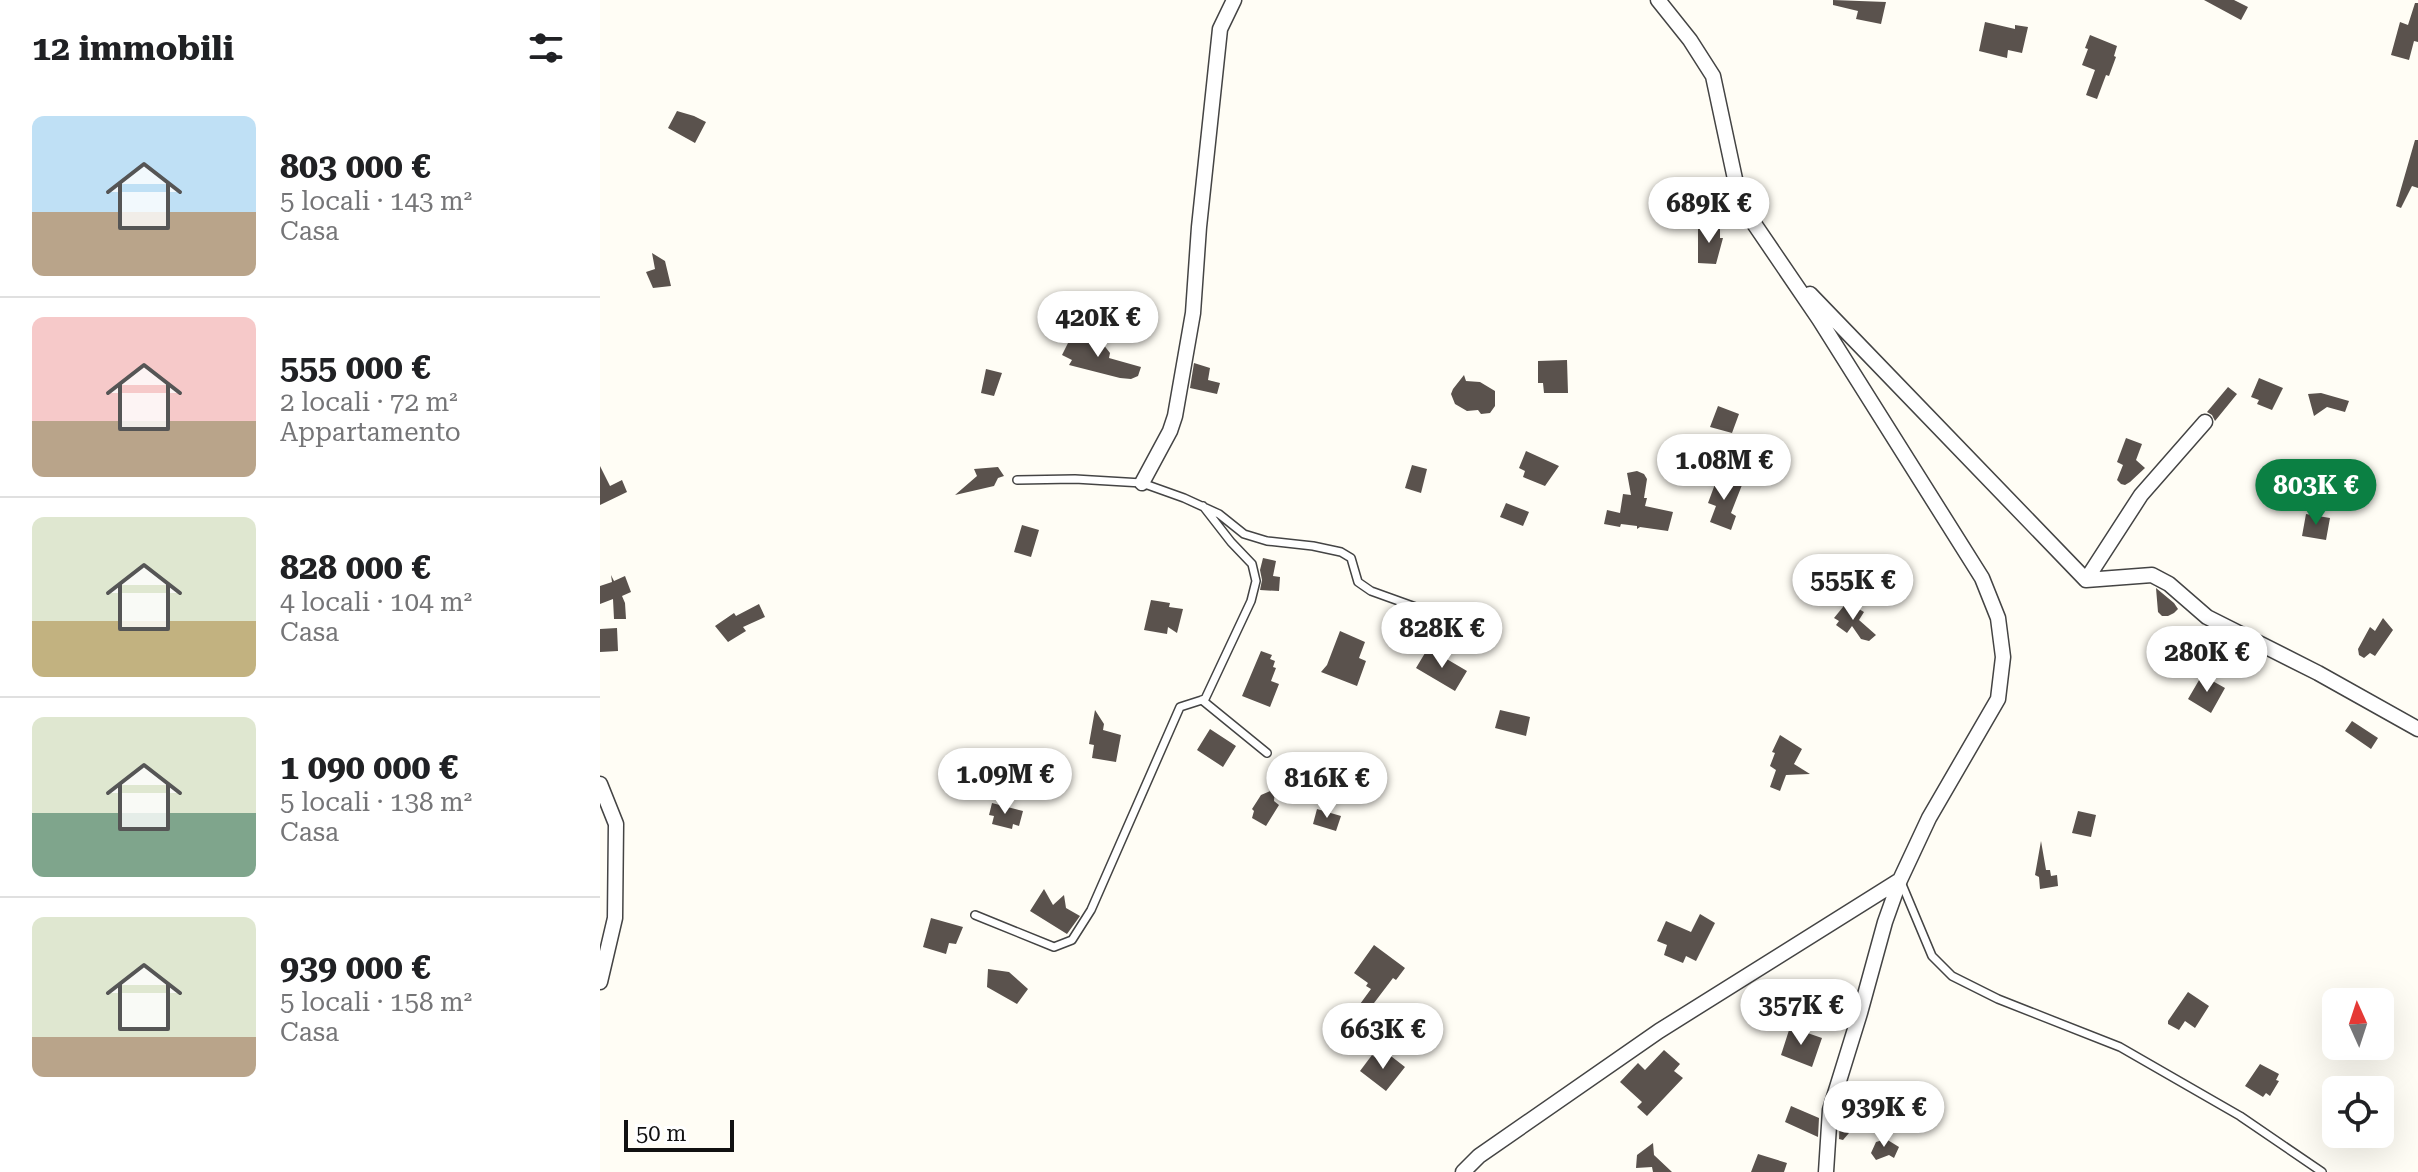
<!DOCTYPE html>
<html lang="it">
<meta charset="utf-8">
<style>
:root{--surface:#fff;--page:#f6f6f6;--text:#202124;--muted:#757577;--line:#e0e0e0;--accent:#0b8043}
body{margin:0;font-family:"Roboto Serif",serif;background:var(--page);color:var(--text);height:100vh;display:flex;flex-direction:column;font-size:30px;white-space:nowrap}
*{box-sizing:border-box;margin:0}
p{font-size:26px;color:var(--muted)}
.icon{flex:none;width:44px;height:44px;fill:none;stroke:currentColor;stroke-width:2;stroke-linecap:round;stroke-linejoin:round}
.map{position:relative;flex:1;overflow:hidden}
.details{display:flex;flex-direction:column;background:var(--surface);width:600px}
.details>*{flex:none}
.needle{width:52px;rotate:357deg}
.fabs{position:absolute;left:1722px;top:988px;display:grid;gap:16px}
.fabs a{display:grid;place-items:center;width:72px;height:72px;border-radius:12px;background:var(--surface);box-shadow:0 8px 32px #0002;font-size:40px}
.scale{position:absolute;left:24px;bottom:20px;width:110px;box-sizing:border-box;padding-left:8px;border:4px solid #111;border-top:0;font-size:22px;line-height:28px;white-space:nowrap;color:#111;-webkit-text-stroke:6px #fff;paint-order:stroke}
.price{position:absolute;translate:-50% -68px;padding:0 18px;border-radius:28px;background:#fff;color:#222;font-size:26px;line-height:52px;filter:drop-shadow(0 2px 4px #0008)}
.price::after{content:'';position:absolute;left:50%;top:48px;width:24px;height:18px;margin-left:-12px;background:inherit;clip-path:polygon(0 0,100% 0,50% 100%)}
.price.selected{background:var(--accent);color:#fff}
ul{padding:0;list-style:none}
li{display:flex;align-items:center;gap:24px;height:200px;padding:0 32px}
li+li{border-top:2px solid var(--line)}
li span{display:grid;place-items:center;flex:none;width:224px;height:160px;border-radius:12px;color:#555}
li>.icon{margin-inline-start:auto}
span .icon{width:96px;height:96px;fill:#fffc;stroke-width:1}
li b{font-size:34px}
h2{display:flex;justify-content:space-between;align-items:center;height:96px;padding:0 32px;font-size:34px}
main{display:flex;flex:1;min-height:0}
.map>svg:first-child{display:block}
</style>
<main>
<section class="details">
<h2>12 immobili<svg class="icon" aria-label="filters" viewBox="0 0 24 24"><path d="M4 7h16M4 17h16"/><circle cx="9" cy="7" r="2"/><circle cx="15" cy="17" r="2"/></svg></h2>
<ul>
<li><span style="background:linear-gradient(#bfe0f5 60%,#b9a48a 0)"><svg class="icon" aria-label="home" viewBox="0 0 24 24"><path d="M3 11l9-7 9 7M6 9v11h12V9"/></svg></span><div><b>803 000 €</b><p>5 locali · 143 m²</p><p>Casa</p></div></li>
<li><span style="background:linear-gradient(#f6c9c9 65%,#b9a48a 0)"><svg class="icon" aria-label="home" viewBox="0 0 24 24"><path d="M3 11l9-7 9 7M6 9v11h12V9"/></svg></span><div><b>555 000 €</b><p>2 locali · 72 m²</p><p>Appartamento</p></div></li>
<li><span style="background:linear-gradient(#dfe7d0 65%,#c2b280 0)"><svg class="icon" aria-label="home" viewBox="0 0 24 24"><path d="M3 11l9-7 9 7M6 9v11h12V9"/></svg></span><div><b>828 000 €</b><p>4 locali · 104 m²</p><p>Casa</p></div></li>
<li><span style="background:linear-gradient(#dfe7d0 60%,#7fa58c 0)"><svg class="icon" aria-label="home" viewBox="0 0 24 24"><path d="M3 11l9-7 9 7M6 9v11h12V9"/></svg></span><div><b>1 090 000 €</b><p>5 locali · 138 m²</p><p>Casa</p></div></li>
<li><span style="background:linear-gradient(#dfe7d0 75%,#b9a48a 0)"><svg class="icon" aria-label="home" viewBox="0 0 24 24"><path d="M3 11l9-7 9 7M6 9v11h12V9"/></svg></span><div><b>939 000 €</b><p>5 locali · 158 m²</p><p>Casa</p></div></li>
</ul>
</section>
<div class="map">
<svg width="1818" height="1172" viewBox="0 0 1818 1172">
<rect width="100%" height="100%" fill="#fffdf5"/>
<!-- building -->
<path fill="#5a524d" d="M1233,0L1286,2L1281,24L1256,19L1258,11L1233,5Z
M1604,0H1634L1648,7L1641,20Z
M1815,3H1818V42L1814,41L1809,60L1791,55L1800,22L1808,25Z
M1385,22L1415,29V25L1428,27L1422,53L1408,50L1407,58L1379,51Z
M1490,35L1517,46L1514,56L1516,57L1509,76L1506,75L1497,99L1486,95L1495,70L1482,65L1488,49L1485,48Z
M77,111L94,116L106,122L95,143L68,128Z
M1815,140H1818V188L1812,186L1801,208L1796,206Z
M1098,228H1120V238H1123L1116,264L1098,263Z
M52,253L65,261L71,286L53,288L46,272L55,269Z
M479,335L503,344L510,353L509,358L541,367L538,376L531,379L520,378L469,365L472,360L462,355L470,339L476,341Z
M967,360L968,393H944L943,383H938V361Z
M594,363L610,368L608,380L620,383L617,394L590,388Z
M386,369L402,373L394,396L381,393Z
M864,375L866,381L880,382L895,391V406L890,413L881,414L878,410L867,411L855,404L851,394L853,389Z
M1659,378L1683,388L1672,410L1657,404L1659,400L1651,397Z
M1628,387L1637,394L1615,421L1612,415L1607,412Z
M1721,393L1749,401L1745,412L1727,407L1714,416L1708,394Z
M1118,406L1139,414L1132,433L1110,427Z
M1526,438L1542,444L1536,460L1545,468L1530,482L1525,485L1521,484L1517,480L1523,465L1517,462Z
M926,451L959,466L945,486L923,477L925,471L919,468Z
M812,465L827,469L821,493L805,488Z
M0,466L10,486L22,480L27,492L0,505Z
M398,467L404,476L398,478L394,486L355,495L377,476L374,469Z
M1037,471L1044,474L1047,479L1044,498H1047L1045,506L1073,512L1068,531L1040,527L1037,529V526L1021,524L1020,527L1004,524L1007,510L1020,513L1023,494L1031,495L1027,473Z
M1118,476L1142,485L1131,513L1136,516L1131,530L1110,522L1116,506L1108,503Z
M906,503L929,512L923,526L900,517Z
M1706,514L1730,518L1726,540L1702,536Z
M422,525L439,530L431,557L414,552Z
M663,558L676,561L673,576L680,577L679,591L660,590L662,580L660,570Z
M11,575L14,581L25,576L31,592L22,596L25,603L26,619H14L13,599L0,604V586L12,582Z
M1556,588L1574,603L1578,609L1574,613L1568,616H1562L1558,612Z
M551,600L570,603L569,607L583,609L577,633L568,627L567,634L544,630Z
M1247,602L1264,612L1259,620L1276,635L1269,641L1261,639L1252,626L1247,633L1236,625L1239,621L1234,618Z
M159,604L165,617L143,627L146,631L128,642L115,626L134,613L136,616Z
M1783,618L1793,630L1775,656L1770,653L1764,658L1759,655L1758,649L1770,627L1775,631Z
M17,628L18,651L0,652V629Z
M740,631L765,642L759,658L766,661L757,686L721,672L727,665Z
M828,648L867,671L855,691L816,668Z
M661,651L672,655L670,659L675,661L673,667L676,668L671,681L679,684L670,707L642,696Z
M1602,675L1625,688L1611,713L1588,699Z
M495,710L504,724L503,730L521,735L516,762L492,758L494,745L489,744Z
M900,710L930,717L926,736L895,728Z
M1752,721L1778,738L1771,749L1745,731Z
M610,729L636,746L623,767L597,750Z
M1180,735L1202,749L1194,764L1210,774L1186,775L1180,791L1170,787L1176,770L1170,766L1175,753L1172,752Z
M675,789L674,801L679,805L666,826L652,818L654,811L652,809L661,795Z
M392,803L423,811L419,826L413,824L412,829L392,824L394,816L389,815Z
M717,809L741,816L736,831L713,824Z
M1478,811L1496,815L1491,837L1472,833Z
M1441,841L1446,870H1450L1451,876L1457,875L1458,886L1440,889L1439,877L1435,875Z
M444,889L453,905L464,895L466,908L480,916L467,934L430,911Z
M1100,914L1115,923L1096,961L1086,956L1083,963L1064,955L1067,945L1057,941L1066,921L1091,932Z
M331,918L363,927L356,944L349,943L346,954L323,947Z
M774,945L805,968L796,980L793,978L752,1032L744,1026L771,989L766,986L768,983L754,973Z
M388,969L409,972L428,989L417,1004L387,987Z
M1588,992L1609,1006L1595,1028L1585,1021L1579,1030L1568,1024V1021Z
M1190,1027L1222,1038L1212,1067L1181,1055Z
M1064,1050L1080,1064L1074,1071L1083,1078L1047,1116L1037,1107L1042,1102L1020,1082L1038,1063L1045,1070Z
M787,1053L805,1067L786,1091L760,1071L772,1055L780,1061Z
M1660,1064L1679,1074L1676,1080L1679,1081L1670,1096L1666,1093L1663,1097L1645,1086Z
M1248,1086L1253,1087L1249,1133L1243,1140L1239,1139L1240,1112Z
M1191,1106L1219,1118L1218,1137L1185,1122Z
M1286,1139L1299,1147L1294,1158L1289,1155L1276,1160L1271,1153L1276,1142Z
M1053,1143L1054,1155L1072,1172H1053L1052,1167L1036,1168L1037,1155Z
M1158,1154L1187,1163L1184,1172H1151Z"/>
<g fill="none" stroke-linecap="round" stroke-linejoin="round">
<defs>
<path id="lane" d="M417,480L475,479L542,483L584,498L619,514L644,534L667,541L713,546L741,552L751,558L758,582L771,591L885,632L892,640
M602,700L667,753
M1301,882L1332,956L1352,976L1398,999L1520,1047L1640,1116L1722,1172
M375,915L454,947L472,940L491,910L580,707L605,699L651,601L656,581L652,564L631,542L603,506"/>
<path id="street" d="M1058,0L1090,40L1113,76L1135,179L1155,225L1219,319L1382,578L1398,618L1403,657L1398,699L1329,818L1300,880L1285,922L1260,1013L1230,1110L1226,1172
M1210,294L1486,580L1552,575L1569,584L1607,617L1718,673L1818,729
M542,483L570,431L575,416L593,313L599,227L620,29L634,0
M1486,580L1541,495L1605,422
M0,784L16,824L15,918L0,982
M863,1172L879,1156L1059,1031L1300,880"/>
</defs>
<!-- lane casing -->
<use href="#lane" stroke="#444" stroke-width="10"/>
<!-- street casing -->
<use href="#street" stroke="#444" stroke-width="17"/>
<!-- lane -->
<use href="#lane" stroke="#fff" stroke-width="7"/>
<!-- street -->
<use href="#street" stroke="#fff" stroke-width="14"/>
</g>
</svg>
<div class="fabs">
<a><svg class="needle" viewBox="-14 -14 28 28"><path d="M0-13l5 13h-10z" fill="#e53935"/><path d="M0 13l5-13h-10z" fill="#757577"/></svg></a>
<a><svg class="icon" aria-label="locate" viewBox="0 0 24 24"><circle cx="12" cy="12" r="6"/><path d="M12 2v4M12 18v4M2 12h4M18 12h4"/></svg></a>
</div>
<div class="scale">50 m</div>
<b class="price" style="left:1109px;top:245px">689K €</b>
<b class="price" style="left:498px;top:359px">420K €</b>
<b class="price" style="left:1124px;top:502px">1.08M €</b>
<b class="price selected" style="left:1716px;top:527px">803K €</b>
<b class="price" style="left:1253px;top:622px">555K €</b>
<b class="price" style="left:842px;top:670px">828K €</b>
<b class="price" style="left:1607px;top:694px">280K €</b>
<b class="price" style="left:405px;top:816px">1.09M €</b>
<b class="price" style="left:727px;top:820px">816K €</b>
<b class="price" style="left:1201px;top:1047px">357K €</b>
<b class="price" style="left:783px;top:1071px">663K €</b>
<b class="price" style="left:1284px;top:1149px">939K €</b>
</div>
</main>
